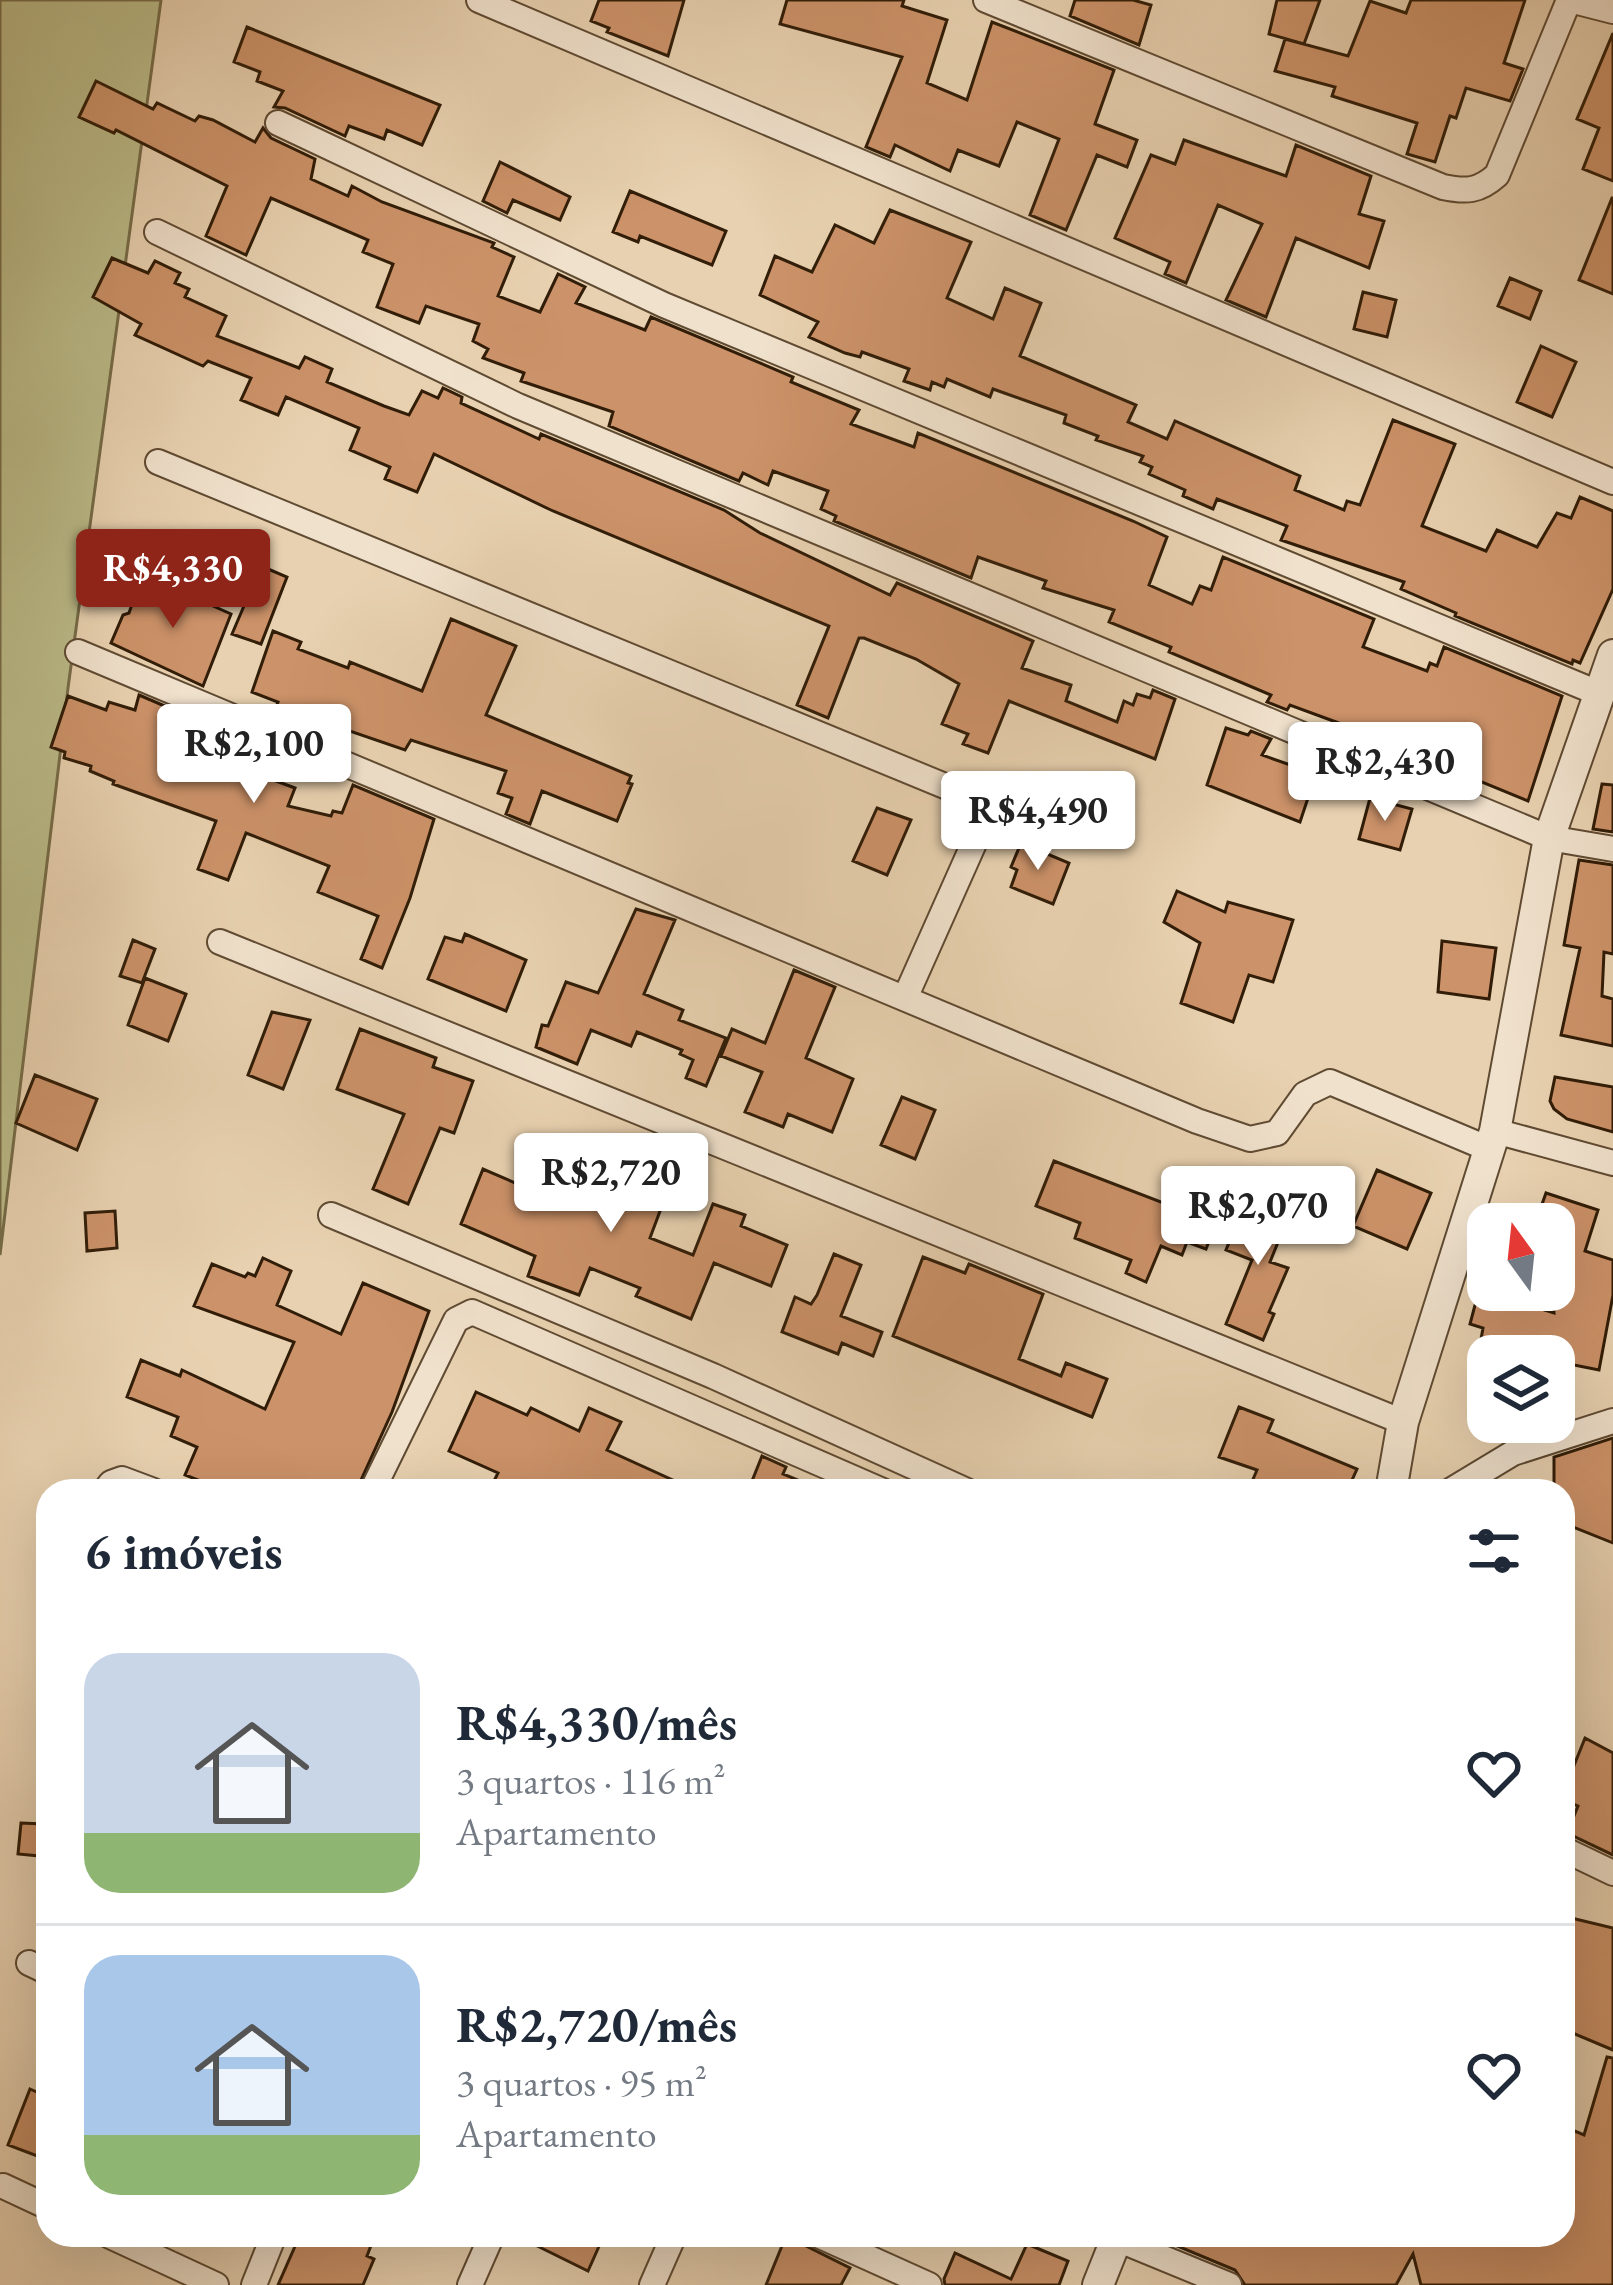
<!DOCTYPE html>
<html lang="pt">
<meta charset="utf-8">
<style>
:root{--surface:#fff;--page:#f6f6f7;--text:#1f2937;--muted:#747a83;--line:#e0e1e3;--accent:#8f2418}
body{margin:0;font-family:"EB Garamond",serif;background:var(--page);color:var(--text);height:100vh;display:flex;flex-direction:column;font-size:45px;white-space:nowrap}
*{box-sizing:border-box;margin:0}
p{font-size:39px;color:var(--muted)}
.icon{flex:none;width:66px;height:66px;fill:none;stroke:currentColor;stroke-width:2;stroke-linecap:round;stroke-linejoin:round}
.map{position:relative;flex:1;overflow:hidden}
.panel{position:absolute;left:36px;top:1479px;width:1539px;height:768px;display:flex;flex-direction:column;background:var(--surface);border-radius:36px;box-shadow:0 12px 48px #0002}
.panel>*{flex:none}
.needle{width:78px;rotate:345deg}
.buttons{position:absolute;left:1467px;top:1203px;display:grid;gap:24px}
.buttons a{display:grid;place-items:center;width:108px;height:108px;border-radius:24px;background:var(--surface);box-shadow:0 12px 48px #0002;font-size:60px}
.price{position:absolute;translate:-50% -102px;padding:0 27px;border-radius:12px;background:#fff;color:#222;font-size:39px;line-height:78px;filter:drop-shadow(0 3px 6px #0008)}
.price::after{content:'';position:absolute;left:50%;top:72px;width:36px;height:27px;margin-left:-18px;background:inherit;clip-path:polygon(0 0,100% 0,50% 100%)}
.price.current{background:var(--accent);color:#fff}
ul{padding:0;list-style:none}
li{display:flex;align-items:center;gap:36px;height:300px;padding:0 48px}
li+li{border-top:3px solid var(--line)}
li span{display:grid;place-items:center;flex:none;width:336px;height:240px;border-radius:36px;color:#555}
li>.icon{margin-inline-start:auto}
span .icon{width:144px;height:144px;fill:#fffc;stroke-width:1}
li b{font-size:51px}
h2{display:flex;justify-content:space-between;align-items:center;height:144px;padding:0 48px;font-size:51px}
.map>svg:first-child{display:block}
</style>
<div class="map">
<svg width="1613" height="2285" viewBox="0 0 1613 2285">
<rect width="100%" height="100%" fill="#e8d1b0"/>
<filter id="stains"><feTurbulence type="fractalNoise" baseFrequency=".00167" numOctaves="4"/><feColorMatrix values="0 0 0 0 .2 0 0 0 0 .09 0 0 0 0 .02 0 0 0 .5 -.17"/></filter>
<radialGradient id="worn" r=".72"><stop offset=".6" stop-color="#630" stop-opacity="0"/><stop offset="1" stop-color="#630" stop-opacity=".3"/></radialGradient>
<!-- green -->
<path fill="#baba88" stroke="#766c48" stroke-width="3" d="M0,0H161L68,688L0,1255Z"/>
<!-- building -->
<path fill="#cc9269" stroke="#311d08" stroke-width="3" d="M599,0H684L668,56L607,32L609,28L591,21Z
M787,0H904L902,6L947,20L927,83L967,100L992,22L1114,70L1095,124L1137,140L1127,167L1097,155L1066,230L1030,215L1059,139L1017,122L999,166L958,150L950,171L895,145L890,157L866,147L902,57L780,24Z
M1075,0H1133L1151,5L1139,45L1070,16Z
M1277,0H1320L1304,44L1269,34Z
M1411,0H1525L1504,63L1523,69L1510,101L1466,88L1456,118L1450,116L1435,162L1407,154L1417,123L1332,96L1335,87L1275,71L1285,39L1348,56L1370,1L1406,13Z
M247,27L440,105L422,145L387,130L384,139L349,126L345,136L285,108L274,107L283,91L257,81L260,72L234,62Z
M1613,33V181L1583,169L1599,128L1577,119Z
M96,81L153,109L157,103L195,121L199,116L213,120L255,142L263,128L271,138L315,159L311,179L348,196L352,186L382,202L494,243L492,247L514,257L498,296L540,312L558,274L585,287L576,303L645,330L651,317L793,377L791,382L859,410L851,424L914,447L918,433L1133,521L1167,537L1149,585L1192,604L1200,586L1211,590L1223,557L1374,619L1363,647L1427,671L1430,663L1437,666L1444,647L1562,696L1528,801L1336,722L1290,705L1287,710L1267,702L1271,695L1169,652L1171,647L1109,622L1114,610L1043,588L1046,581L978,557L971,578L834,521L836,516L821,509L828,491L773,471L768,485L743,473L739,481L609,426L613,412L521,381L524,373L483,358L488,349L473,341L479,324L426,306L419,323L377,307L393,264L363,252L368,240L271,198L246,255L206,236L227,186L116,130L114,133L79,117Z
M1184,140L1286,176L1296,145L1371,176L1359,214L1384,221L1369,268L1296,238L1266,317L1226,300L1262,224L1218,205L1186,283L1165,274L1170,262L1115,238L1151,155L1175,164Z
M500,162L570,197L560,220L513,200L507,213L483,201Z
M630,191L726,231L712,265L640,236L638,242L613,232Z
M1612,198H1613V294L1579,280Z
M890,210L971,242L947,298L993,319L1005,288L1041,303L1020,356L1136,405L1128,422L1167,439L1175,421L1300,476L1295,490L1344,510L1347,501L1360,505L1393,420L1455,444L1422,526L1486,551L1497,530L1537,547L1557,513L1571,518L1580,497L1613,511V589L1580,663L1573,660L1572,664L1455,616L1456,613L1401,589L1404,582L1281,540L1287,526L1217,499L1213,509L1183,496L1185,490L1149,474L1152,467L1140,462L1143,456L1096,440L1098,436L1064,423L1066,415L993,389L990,397L947,379L944,387L932,382L930,390L904,381L909,369L862,352L860,357L845,353L809,337L818,322L760,295L775,256L812,272L835,225L874,243Z
M112,258L148,273L155,261L180,273L175,283L189,289L185,297L226,316L217,336L299,368L305,357L332,369L327,382L384,406L409,415L422,391L438,398L443,388L462,397L461,403L539,439L541,434L724,510L760,533L890,595L897,583L1033,641L1022,668L1071,685L1066,701L1117,722L1124,701L1133,705L1137,694L1150,698L1153,690L1175,699L1155,759L1009,701L988,753L963,744L968,734L942,724L959,684L916,659L864,638H859L828,718L797,705L829,626L553,511L434,454L417,492L385,479L390,467L350,450L359,428L286,397L278,415L241,400L251,378L208,361L203,366L135,335L141,324L93,297Z
M1510,278L1541,291L1530,319L1498,306Z
M1363,292L1396,300L1387,337L1354,329Z
M1541,346L1576,362L1552,417L1517,402Z
M261,566L287,577L261,644L232,634Z
M152,579L231,614L203,686L111,643L123,615L129,613L139,584L149,587Z
M451,619L516,646L486,715L631,776L628,783L632,784L617,821L542,791L530,824L506,814L512,798L498,793L506,771L411,740L405,750L315,719L310,729L273,714L278,702L252,692L273,631L301,642L298,649L348,668L350,662L422,691Z
M139,695L202,722L201,728L237,740L232,760L259,767L257,774L295,788L288,806L331,816L333,811L342,813L353,785L434,819L410,898L382,968L361,959L378,916L318,892L329,866L246,833L228,880L198,869L216,821L113,784L114,781L90,771L91,766L64,758L65,752L51,747L68,696L106,710L109,702L135,710Z
M1226,728L1248,735L1251,731L1271,739L1262,755L1316,774L1300,822L1207,785Z
M1602,784L1613,785V832L1593,829Z
M1370,798L1412,809L1400,850L1359,839Z
M877,808L911,820L887,875L853,861Z
M1021,843L1069,863L1053,904L1011,887L1017,870L1011,867Z
M1579,860L1613,865V954L1604,952L1602,996L1613,999V1046L1561,1035L1580,948L1564,945Z
M1177,891L1225,912L1228,902L1293,920L1273,982L1249,975L1233,1022L1181,1003L1200,943L1164,922Z
M636,909L675,920L644,994L683,1010L679,1020L726,1038L706,1086L686,1078L693,1060L680,1054L682,1050L637,1032L631,1046L591,1030L577,1064L536,1047L542,1025L548,1026L566,982L598,993Z
M465,934L526,960L506,1011L428,979L445,937L462,942Z
M133,940L155,949L142,983L120,976Z
M1442,941L1496,948L1489,999L1438,992Z
M794,970L835,987L806,1058L853,1079L832,1132L788,1114L783,1127L745,1112L762,1072L721,1056L732,1029L765,1043Z
M145,978L186,994L168,1041L128,1025Z
M272,1012L310,1020L283,1089L248,1075Z
M360,1029L436,1058L433,1067L473,1081L454,1133L440,1128L408,1204L373,1189L404,1114L337,1089Z
M35,1075L97,1099L77,1150L16,1123Z
M1555,1077L1613,1087V1132L1567,1119L1554,1109L1550,1101Z
M902,1097L935,1110L915,1159L881,1145Z
M547,1140L589,1155L579,1180L635,1202L639,1193L663,1203L650,1238L693,1255L713,1204L745,1215L741,1226L787,1245L771,1286L714,1263L691,1319L636,1296L640,1288L590,1268L579,1295L528,1276L535,1256L461,1224L483,1169L529,1189Z
M1054,1161L1216,1223L1206,1249L1187,1242L1182,1255L1161,1246L1146,1282L1126,1273L1131,1260L1075,1238L1080,1223L1036,1206Z
M1377,1170L1431,1193L1407,1249L1353,1226Z
M1546,1193L1598,1210L1585,1251L1613,1260V1295L1599,1370L1554,1361V1356H1478L1483,1328L1470,1324L1479,1290L1554,1313V1224H1535Z
M1255,1199L1289,1215L1270,1262L1288,1268L1269,1312L1274,1314L1263,1340L1226,1324L1252,1260L1226,1250L1242,1211L1250,1214Z
M115,1211L117,1248L87,1251L85,1213Z
M834,1254L861,1265L841,1316L882,1332L873,1356L842,1343L838,1354L782,1332L795,1297L811,1304L817,1295Z
M923,1257L965,1273L969,1264L1043,1294L1019,1359L1061,1376L1066,1363L1107,1379L1092,1417L893,1336Z
M263,1258L291,1271L277,1305L341,1334L363,1283L429,1311L392,1412L356,1491H225L203,1482L185,1475L197,1447L171,1436L178,1417L127,1397L141,1360L180,1376L182,1370L265,1409L294,1342L194,1306L212,1264L245,1277L248,1273L255,1276Z
M476,1392L527,1415L531,1408L579,1431L589,1408L621,1422L607,1450L697,1491H489L498,1473L449,1451Z
M1239,1407L1273,1420L1268,1432L1357,1469L1347,1491H1248L1257,1470L1219,1457Z
M1613,1438V1543L1563,1523V1491H1554V1457Z
M762,1456L786,1467L783,1474L824,1491H748Z
M1585,1738L1613,1753V1855L1567,1833L1578,1806L1563,1800V1793Z
M21,1823L43,1824L40,1856L18,1854Z
M1563,1916L1613,1928V2050L1563,2029Z
M1607,2057L1613,2058V2285H1421L1413,2254L1396,2285H1245L1235,2270L1158,2238L1159,2235H1563V2126L1584,2135Z
M30,2089L48,2097V2160L8,2145Z
M300,2235H375L367,2256L374,2259L363,2285H278Z
M515,2235H604L588,2271Z
M786,2236L850,2268L841,2285H766Z
M1027,2244L1068,2261L1059,2285H945L944,2279L955,2253L1011,2279Z"/>
<g fill="none" stroke-linecap="round" stroke-linejoin="round">
<defs>
<path id="minor" d="M479,0L1613,482
M986,0L1443,187C1467,192 1479,191 1497,175L1569,0
M1570,0L1613,11
M278,123L664,305L1598,693
M157,232L518,406L1549,838L1613,849
M158,462L991,805L905,998
M78,652L1197,1121L1250,1139L1277,1133L1305,1094L1330,1082L1489,1149
M220,942L1403,1422
M1495,1131L1613,1163
M331,1215L713,1376L967,1491
M105,1491L111,1483L122,1479L154,1491
M372,1491L456,1320L472,1312L883,1491
M1450,1491L1513,1453L1613,1421
M1563,1849L1613,1873
M29,1963L48,1972
M3,2186L48,2207
M108,2235L216,2285
M818,2235L929,2285
M1117,2239L1229,2285
M254,2285L274,2235
M470,2285L492,2235
M652,2285L674,2235"/>
<path id="tertiary" d="M1391,1491L1403,1422L1495,1131L1549,838L1613,655
M1098,2285L1118,2235"/>
</defs>
<!-- minor casing -->
<use href="#minor" stroke="#5f4a32" stroke-width="28"/>
<!-- tertiary casing -->
<use href="#tertiary" stroke="#5f4a32" stroke-width="34"/>
<!-- minor -->
<use href="#minor" stroke="#f0e1cc" stroke-width="24"/>
<!-- tertiary -->
<use href="#tertiary" stroke="#f0e1cc" stroke-width="30"/>
</g>
<rect width="100%" height="100%" filter="url(#stains)"/>
<rect width="100%" height="100%" fill="url(#worn)"/>
</svg>
<div class="buttons">
<a><svg class="needle" viewBox="-14 -14 28 28"><path d="M0-13l5 13h-10z" fill="#e53935"/><path d="M0 13l5-13h-10z" fill="#747a83"/></svg></a>
<a><svg class="icon" aria-label="layers" viewBox="0 0 24 24"><path d="M12 4l9 5-9 5-9-5zM3 14l9 5 9-5"/></svg></a>
</div>
<b class="price current" style="left:173px;top:631px">R$4,330</b>
<b class="price" style="left:254px;top:806px">R$2,100</b>
<b class="price" style="left:1385px;top:824px">R$2,430</b>
<b class="price" style="left:1038px;top:873px">R$4,490</b>
<b class="price" style="left:611px;top:1235px">R$2,720</b>
<b class="price" style="left:1258px;top:1268px">R$2,070</b>
<section class="panel">
<h2>6 imóveis<svg class="icon" aria-label="filters" viewBox="0 0 24 24"><path d="M4 7h16M4 17h16"/><circle cx="9" cy="7" r="2"/><circle cx="15" cy="17" r="2"/></svg></h2>
<ul>
<li><span style="background:linear-gradient(#c9d6e8 75%,#8fb573 0)"><svg class="icon" aria-label="home" viewBox="0 0 24 24"><path d="M3 11l9-7 9 7M6 9v11h12V9"/></svg></span><div><b>R$4,330/mês</b><p>3 quartos · 116 m²</p><p>Apartamento</p></div><svg class="icon" aria-label="heart" viewBox="0 0 24 24"><path d="M12 20l-8-8c-3-5 5-10 8-4 3-6 11-1 8 4z"/></svg></li>
<li><span style="background:linear-gradient(#a9c7e8 75%,#8fb573 0)"><svg class="icon" aria-label="home" viewBox="0 0 24 24"><path d="M3 11l9-7 9 7M6 9v11h12V9"/></svg></span><div><b>R$2,720/mês</b><p>3 quartos · 95 m²</p><p>Apartamento</p></div><svg class="icon" aria-label="heart" viewBox="0 0 24 24"><path d="M12 20l-8-8c-3-5 5-10 8-4 3-6 11-1 8 4z"/></svg></li>
</ul>
</section>
</div>
